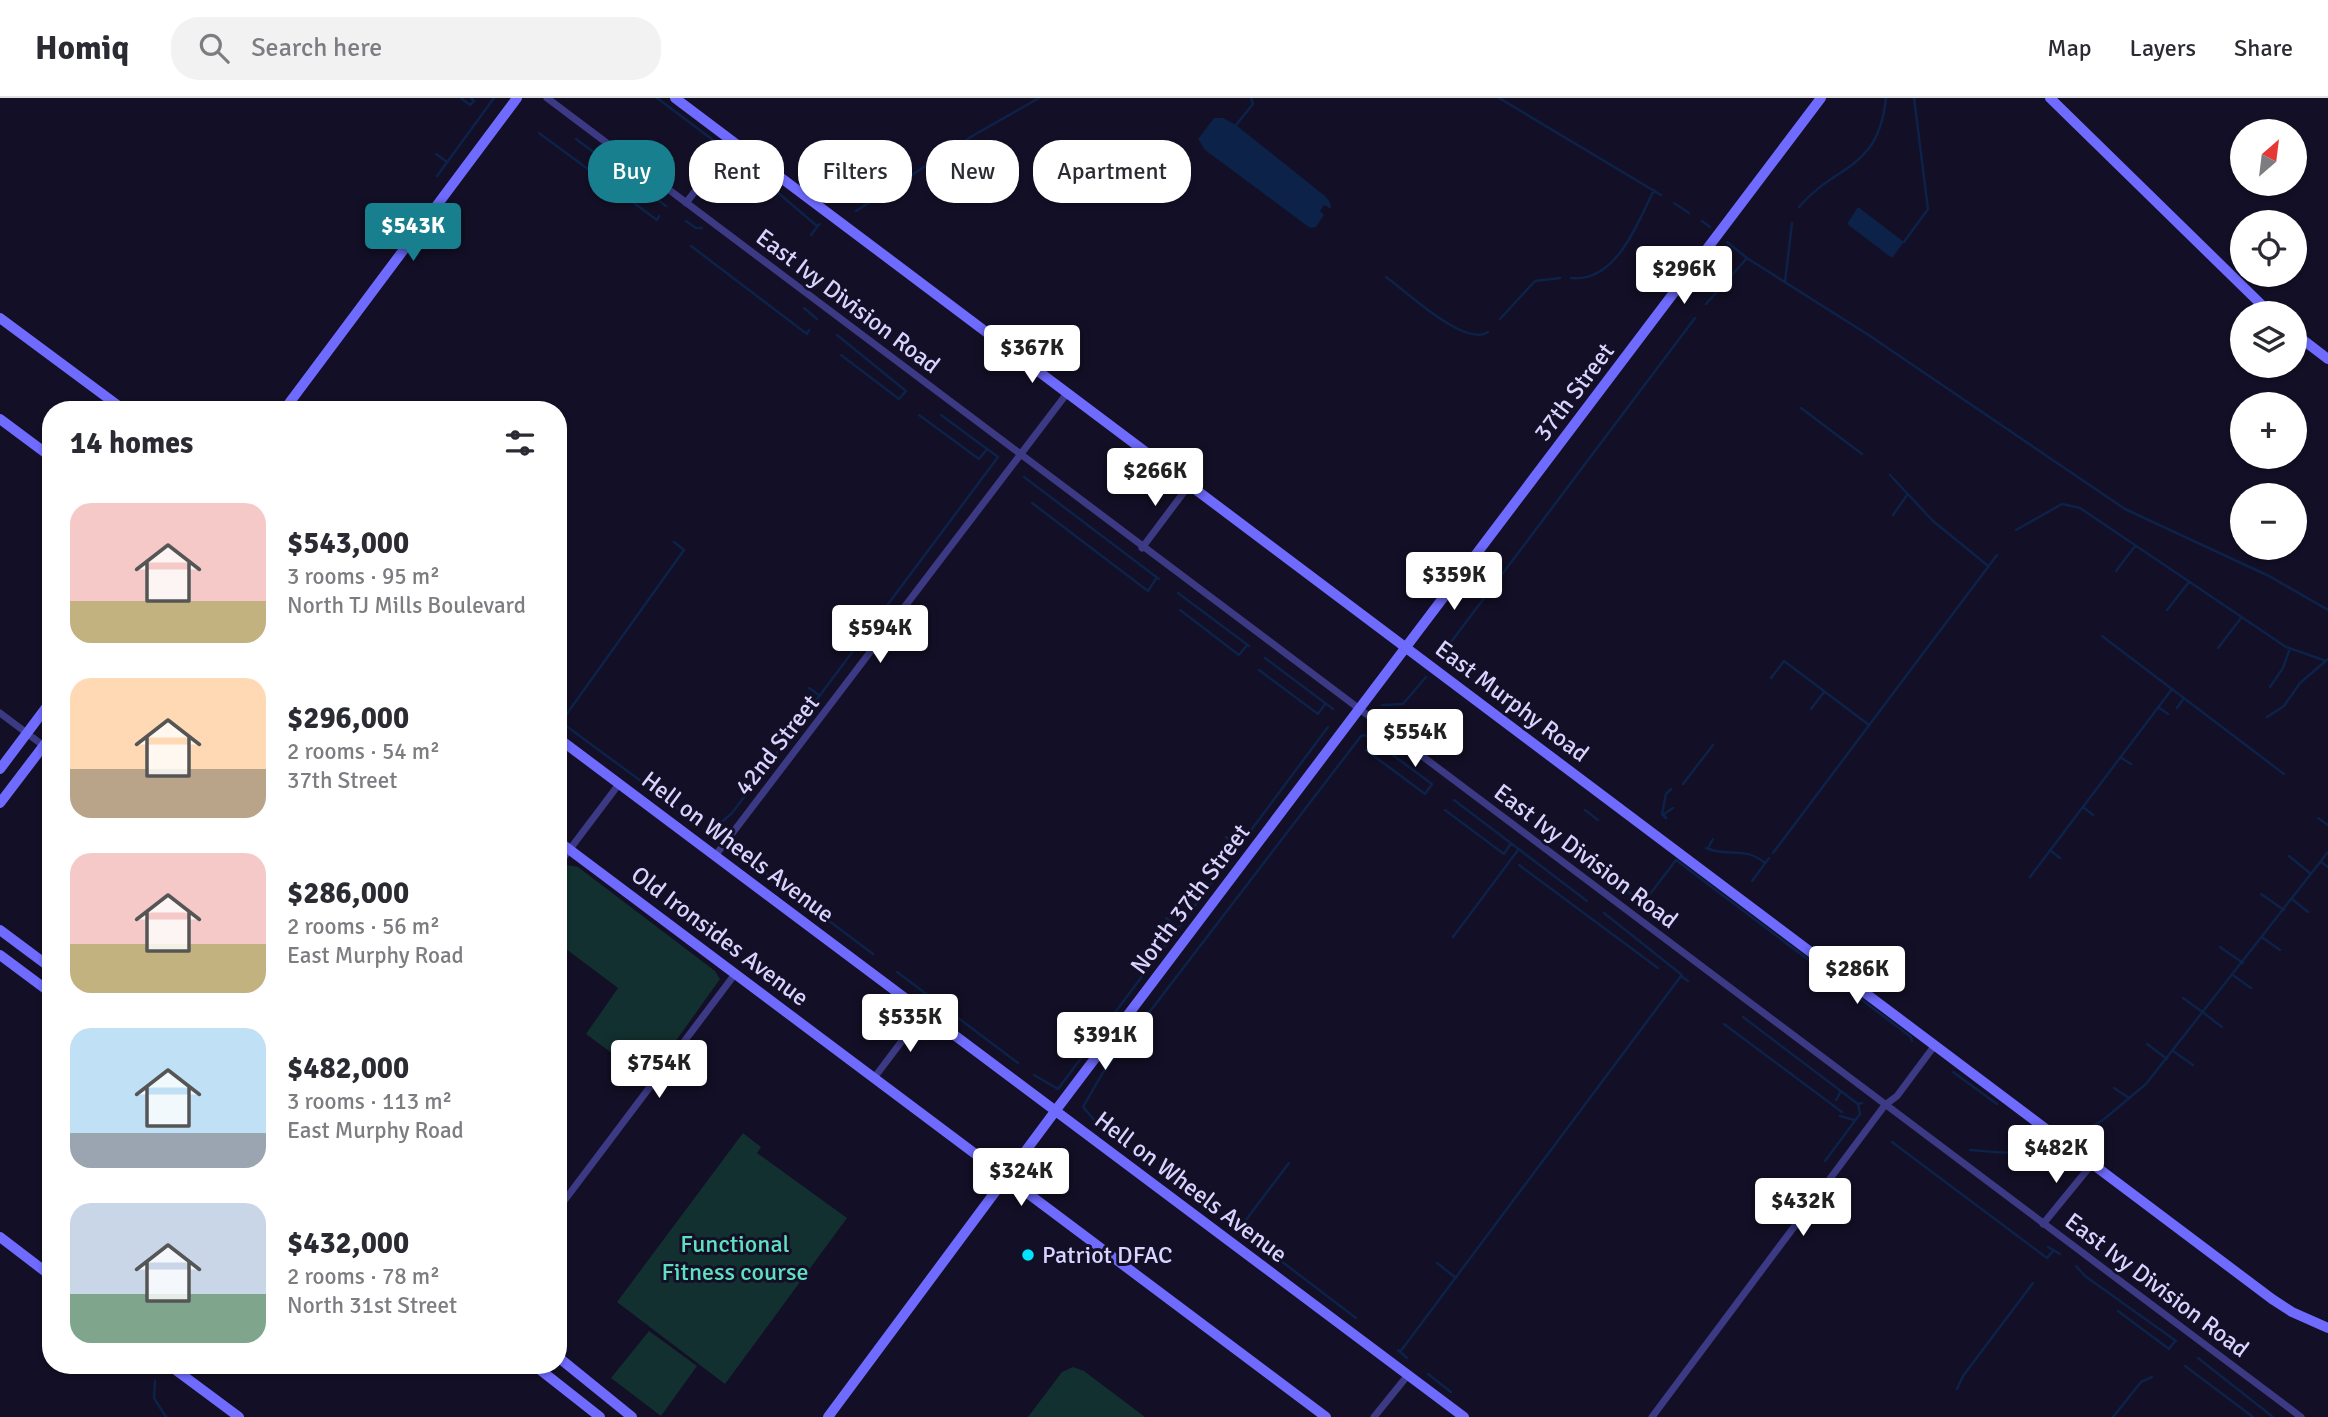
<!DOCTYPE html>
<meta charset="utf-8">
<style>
:root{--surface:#fff;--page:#f2f2f3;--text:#2b2b33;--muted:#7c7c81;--line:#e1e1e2;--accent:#187f8f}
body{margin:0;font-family:Signika,sans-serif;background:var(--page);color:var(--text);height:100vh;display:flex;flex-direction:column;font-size:26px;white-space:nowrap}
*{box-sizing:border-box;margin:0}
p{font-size:23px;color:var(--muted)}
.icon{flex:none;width:38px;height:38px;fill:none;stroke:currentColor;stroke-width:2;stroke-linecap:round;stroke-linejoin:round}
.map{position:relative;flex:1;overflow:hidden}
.side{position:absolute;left:42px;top:303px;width:525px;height:973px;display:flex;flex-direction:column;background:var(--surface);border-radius:28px;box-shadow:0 2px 5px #0004}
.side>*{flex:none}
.top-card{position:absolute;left:588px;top:42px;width:665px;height:63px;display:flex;gap:14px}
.needle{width:46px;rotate:28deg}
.controls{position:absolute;left:2230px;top:21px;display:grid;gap:14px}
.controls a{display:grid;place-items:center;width:77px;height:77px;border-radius:50%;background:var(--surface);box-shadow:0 2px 5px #0004;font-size:35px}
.price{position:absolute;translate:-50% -60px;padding:0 16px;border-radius:7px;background:#fff;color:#222;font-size:23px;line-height:46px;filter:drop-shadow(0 2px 4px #0008)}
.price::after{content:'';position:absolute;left:50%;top:42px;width:21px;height:16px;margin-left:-10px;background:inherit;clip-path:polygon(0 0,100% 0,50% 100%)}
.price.active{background:var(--accent);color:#fff}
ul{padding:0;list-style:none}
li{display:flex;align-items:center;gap:21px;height:175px;padding:0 28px}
li span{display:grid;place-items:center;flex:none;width:196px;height:140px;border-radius:21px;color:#555}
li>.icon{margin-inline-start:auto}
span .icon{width:84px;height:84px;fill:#fffc;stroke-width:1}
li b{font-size:30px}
h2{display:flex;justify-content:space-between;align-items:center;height:84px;padding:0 28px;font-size:30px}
.pill{padding:0 24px;border-radius:28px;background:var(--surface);box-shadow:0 2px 5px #0004;font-size:24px;line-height:63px}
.pill.active{background:var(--accent);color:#fff}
header{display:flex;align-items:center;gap:42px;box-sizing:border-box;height:98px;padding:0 35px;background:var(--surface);border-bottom:2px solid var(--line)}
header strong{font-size:33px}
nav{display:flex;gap:38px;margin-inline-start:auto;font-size:24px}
.search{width:490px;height:63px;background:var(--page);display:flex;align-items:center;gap:18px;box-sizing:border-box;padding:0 24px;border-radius:28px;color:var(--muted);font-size:26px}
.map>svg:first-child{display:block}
</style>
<header>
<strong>Homiq</strong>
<div class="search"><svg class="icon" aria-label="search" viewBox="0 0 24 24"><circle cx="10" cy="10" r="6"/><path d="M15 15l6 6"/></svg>Search here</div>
<nav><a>Map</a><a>Layers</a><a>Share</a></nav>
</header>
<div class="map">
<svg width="2328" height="1319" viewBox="0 0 2328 1319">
<rect width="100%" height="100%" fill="#130f26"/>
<!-- green -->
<path fill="#12302f" d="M567,767L578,769L715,873L720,881L648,982L586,936L618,890L558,845V778Z
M743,1035L761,1049L757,1055L847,1120L725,1286L617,1204Z
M649,1233L697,1268L661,1318L611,1280Z
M1073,1269L1084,1273L1145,1319H1028L1062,1274Z"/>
<!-- water -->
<path fill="#0c2248" d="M1214,20H1223L1236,27L1325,98L1330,104L1331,111L1324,107L1320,113L1324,117L1316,129L1310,130L1205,52L1198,41Z
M1858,109L1904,144L1892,160L1847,126Z"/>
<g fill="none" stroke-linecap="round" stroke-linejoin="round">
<!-- stream -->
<path stroke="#0c2248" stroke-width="2.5" d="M461,0L470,7L474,3L471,0
M657,0L717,45
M1499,0L1661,97
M1236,27L1253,6L1251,0
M539,35L657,122L659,118
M576,41L666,108
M436,56L447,64
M735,58L817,128L820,126
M709,60L715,44
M722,71L737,60
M437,78L494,0
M1674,105L1689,115
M1799,109C1836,65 1878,74 1886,0
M856,113L974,37L1039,0
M686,123L696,130H702
M1702,123L1710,129
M811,137L817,129
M1727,144L1747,160L1870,238L2125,411L2269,478L2328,512
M1904,144L1928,111L1914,0
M691,148L807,236L809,232
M1386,179C1406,193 1465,250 1488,234
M1571,180C1616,185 1637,126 1654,92
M1785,184L1792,125
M1706,206L1747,160
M804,210L817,221
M1500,221L1535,183L1560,180
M837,237L906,293L899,301L841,257
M1801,310L1862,356
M919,317L979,361L987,351
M1890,377L1933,423L1987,467
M1024,379L1159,481
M1032,405L1148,493L1157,479
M1893,417L1907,397
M2016,432L2062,406L2080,410L2286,549L2326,563
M2116,473L2135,448
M1178,495L1249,548
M1180,512L1239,557L1247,547
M2167,512L2189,484
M2102,538L2284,676
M2218,550L2241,520
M1265,560L1333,611
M1439,560L1695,220
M1259,572L1318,616L1325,606
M1771,580L1784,563L1869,627
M2270,589L2283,570L2290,550
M809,590L819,597
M1382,607L1403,606L1426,579
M2158,609L2168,616
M2177,610L2184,600
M1811,611L1824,594
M2267,619L2284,608L2300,585L2328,561
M558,622L679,711
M561,624L684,452L674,444
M1366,652L1425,696L1432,686L1375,644L1378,640
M2120,659L2131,666
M1683,686L1713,647
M1454,702L1587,803
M2083,709L2093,717
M1445,712L1504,756L1511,745
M1585,712L1598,722
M1664,716L1673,710
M1666,720L1662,716L1666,696L1671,691
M2318,720L2328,727
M710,734L732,715L998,359L941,317
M1226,739L1238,748
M1706,750C1729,760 1743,747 1765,765
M1708,750L1713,741
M2050,752L2060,760
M1773,755L1997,457
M740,756L873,856
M2289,758L2311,776
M2321,764L2328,769
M1519,767L1658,870
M2030,779L2172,591
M1752,783L1769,760
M1624,791L1640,802L1647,800L1676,762L1911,939L1912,943
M2261,796L2284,812
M2292,801L2308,814
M1604,815L1682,877
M1166,820L1177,829
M1453,839L1518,752
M2263,840L2280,852
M2220,849L2243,865
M897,874L1018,965
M2234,878L2251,890
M2183,900L2204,915
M2205,916L2222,929
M1743,919L1858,1006L1862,1005
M1724,926L1842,1014
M2147,946L2167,961
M2173,953L2193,967
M1953,974L1997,1006
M1034,977L1058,991L1328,629
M2114,990L2129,1000
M1836,1002L1841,993
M1840,1018L1854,1022
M1098,1026L1083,1009L1102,976L1361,638L1365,637L1375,644
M2073,1039L2103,1022L2146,986L2328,754
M1892,1044L2047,1160L2054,1152
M1970,1052C2000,1054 2026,1059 2054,1048
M1825,1063L1860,1016L1858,1006
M1289,1065L1239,1131L1356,1220
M2048,1149L2060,1156
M1437,1165L1456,1180
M2076,1168L2085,1178L2176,1243
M2118,1213L2169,1251L2175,1243
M1398,1252L1407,1260
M1400,1254L1681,878L1688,883
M2198,1260L2273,1319
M2185,1268L2253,1319
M1428,1276L1451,1294
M155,1283L154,1300L166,1319
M1957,1291L1963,1278L2033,1185
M2113,1319L2141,1284L2152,1279"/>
<!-- street -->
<path stroke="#3d3a85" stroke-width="7" d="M547,0L2301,1319
M686,105L733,44
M1142,450L1190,386
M0,615L44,648
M715,758L1068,294
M558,767L619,686
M874,980L923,915
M558,1111L735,876
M2043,1126L2092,1066
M1374,1319L1408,1277
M1652,1319L1885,1007L1897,998L1935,947"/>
<!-- secondary -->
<path stroke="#6f6bff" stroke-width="10" d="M675,0L2272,1201L2292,1214L2328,1230
M2050,0L2270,215
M0,220L124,312
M2294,235L2328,261
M284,312L517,0
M0,321L51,359
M558,640L1464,1319
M0,671L51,603
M0,705L51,638
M558,743L1326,1319
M0,832L51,870
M0,857L51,895
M0,1139L51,1178
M558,1259L632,1319
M169,1267L239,1319
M534,1267L600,1319
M828,1319L1059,1008L1821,0"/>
</g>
<!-- markers -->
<circle fill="#00e5ff" stroke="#130f26" stroke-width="2.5" cx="1028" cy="1157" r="7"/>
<g text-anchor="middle" stroke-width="6" stroke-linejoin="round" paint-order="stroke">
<!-- street labels -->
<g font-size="24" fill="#d9d4ff" stroke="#130f26">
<text transform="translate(848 203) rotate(37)" y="8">East Ivy Division Road</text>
<text transform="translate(1574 294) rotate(-53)" y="8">37th Street</text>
<text transform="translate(1512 603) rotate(37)" y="8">East Murphy Road</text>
<text transform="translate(777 647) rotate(-52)" y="8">42nd Street</text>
<text transform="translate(738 749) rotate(37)" y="8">Hell on Wheels Avenue</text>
<text transform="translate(1586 758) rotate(37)" y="8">East Ivy Division Road</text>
<text transform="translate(1190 801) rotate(-53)" y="8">North 37th Street</text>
<text transform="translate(720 838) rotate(37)" y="8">Old Ironsides Avenue</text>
<text transform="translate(1191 1089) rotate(37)" y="8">Hell on Wheels Avenue</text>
<text transform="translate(2157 1187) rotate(37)" y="8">East Ivy Division Road</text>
</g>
<!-- park labels -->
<g font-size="24" fill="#5fe0c0" stroke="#130f26">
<text x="735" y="1154">Functional<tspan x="735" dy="28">Fitness course</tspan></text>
</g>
<!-- poi labels -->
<g font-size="24" fill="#d9d4ff" stroke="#130f26" text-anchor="start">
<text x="1042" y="1165">Patriot DFAC</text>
</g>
</g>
</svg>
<div class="controls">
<a><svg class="needle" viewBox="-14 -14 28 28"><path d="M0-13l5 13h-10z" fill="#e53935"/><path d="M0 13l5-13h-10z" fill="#7c7c81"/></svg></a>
<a><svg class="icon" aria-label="locate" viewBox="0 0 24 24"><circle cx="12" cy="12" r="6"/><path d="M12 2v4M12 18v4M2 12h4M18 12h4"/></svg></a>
<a><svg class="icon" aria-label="layers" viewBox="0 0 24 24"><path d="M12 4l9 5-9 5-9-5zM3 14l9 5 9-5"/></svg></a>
<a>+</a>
<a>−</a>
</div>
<b class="price active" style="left:413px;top:165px">$543K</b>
<b class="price" style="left:1684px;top:208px">$296K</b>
<b class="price" style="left:1032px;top:287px">$367K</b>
<b class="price" style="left:1155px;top:410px">$266K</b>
<b class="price" style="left:1454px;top:514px">$359K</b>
<b class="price" style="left:880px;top:567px">$594K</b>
<b class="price" style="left:1415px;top:671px">$554K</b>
<b class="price" style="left:1857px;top:908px">$286K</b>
<b class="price" style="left:910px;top:956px">$535K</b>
<b class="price" style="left:1105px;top:974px">$391K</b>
<b class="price" style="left:659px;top:1002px">$754K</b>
<b class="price" style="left:2056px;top:1087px">$482K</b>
<b class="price" style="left:1021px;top:1110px">$324K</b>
<b class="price" style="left:1803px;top:1140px">$432K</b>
<div class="top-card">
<a class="pill active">Buy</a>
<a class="pill">Rent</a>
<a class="pill">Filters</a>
<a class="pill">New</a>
<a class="pill">Apartment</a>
</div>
<section class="side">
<h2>14 homes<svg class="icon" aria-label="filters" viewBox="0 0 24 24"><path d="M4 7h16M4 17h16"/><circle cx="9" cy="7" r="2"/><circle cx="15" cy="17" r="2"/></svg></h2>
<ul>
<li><span style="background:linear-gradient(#f6c9c9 70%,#c2b280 0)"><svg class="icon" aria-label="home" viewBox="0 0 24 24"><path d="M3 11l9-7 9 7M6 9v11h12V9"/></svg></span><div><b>$543,000</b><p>3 rooms · 95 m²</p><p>North TJ Mills Boulevard</p></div></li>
<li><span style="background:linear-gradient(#ffd9b3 65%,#b9a48a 0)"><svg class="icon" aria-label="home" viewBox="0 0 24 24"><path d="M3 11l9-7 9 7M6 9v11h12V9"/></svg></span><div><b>$296,000</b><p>2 rooms · 54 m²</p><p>37th Street</p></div></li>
<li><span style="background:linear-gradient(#f6c9c9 65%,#c2b280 0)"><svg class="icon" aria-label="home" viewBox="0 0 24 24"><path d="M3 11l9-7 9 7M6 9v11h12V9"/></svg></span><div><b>$286,000</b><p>2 rooms · 56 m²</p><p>East Murphy Road</p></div></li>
<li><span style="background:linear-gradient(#bfe0f5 75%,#9aa5b1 0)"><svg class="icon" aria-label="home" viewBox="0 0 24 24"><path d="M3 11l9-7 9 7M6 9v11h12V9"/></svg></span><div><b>$482,000</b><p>3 rooms · 113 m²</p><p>East Murphy Road</p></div></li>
<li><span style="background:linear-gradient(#c9d6e8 65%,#7fa58c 0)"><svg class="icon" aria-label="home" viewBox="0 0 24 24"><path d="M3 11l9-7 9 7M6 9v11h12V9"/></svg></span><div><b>$432,000</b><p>2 rooms · 78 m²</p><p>North 31st Street</p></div></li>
</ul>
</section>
</div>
